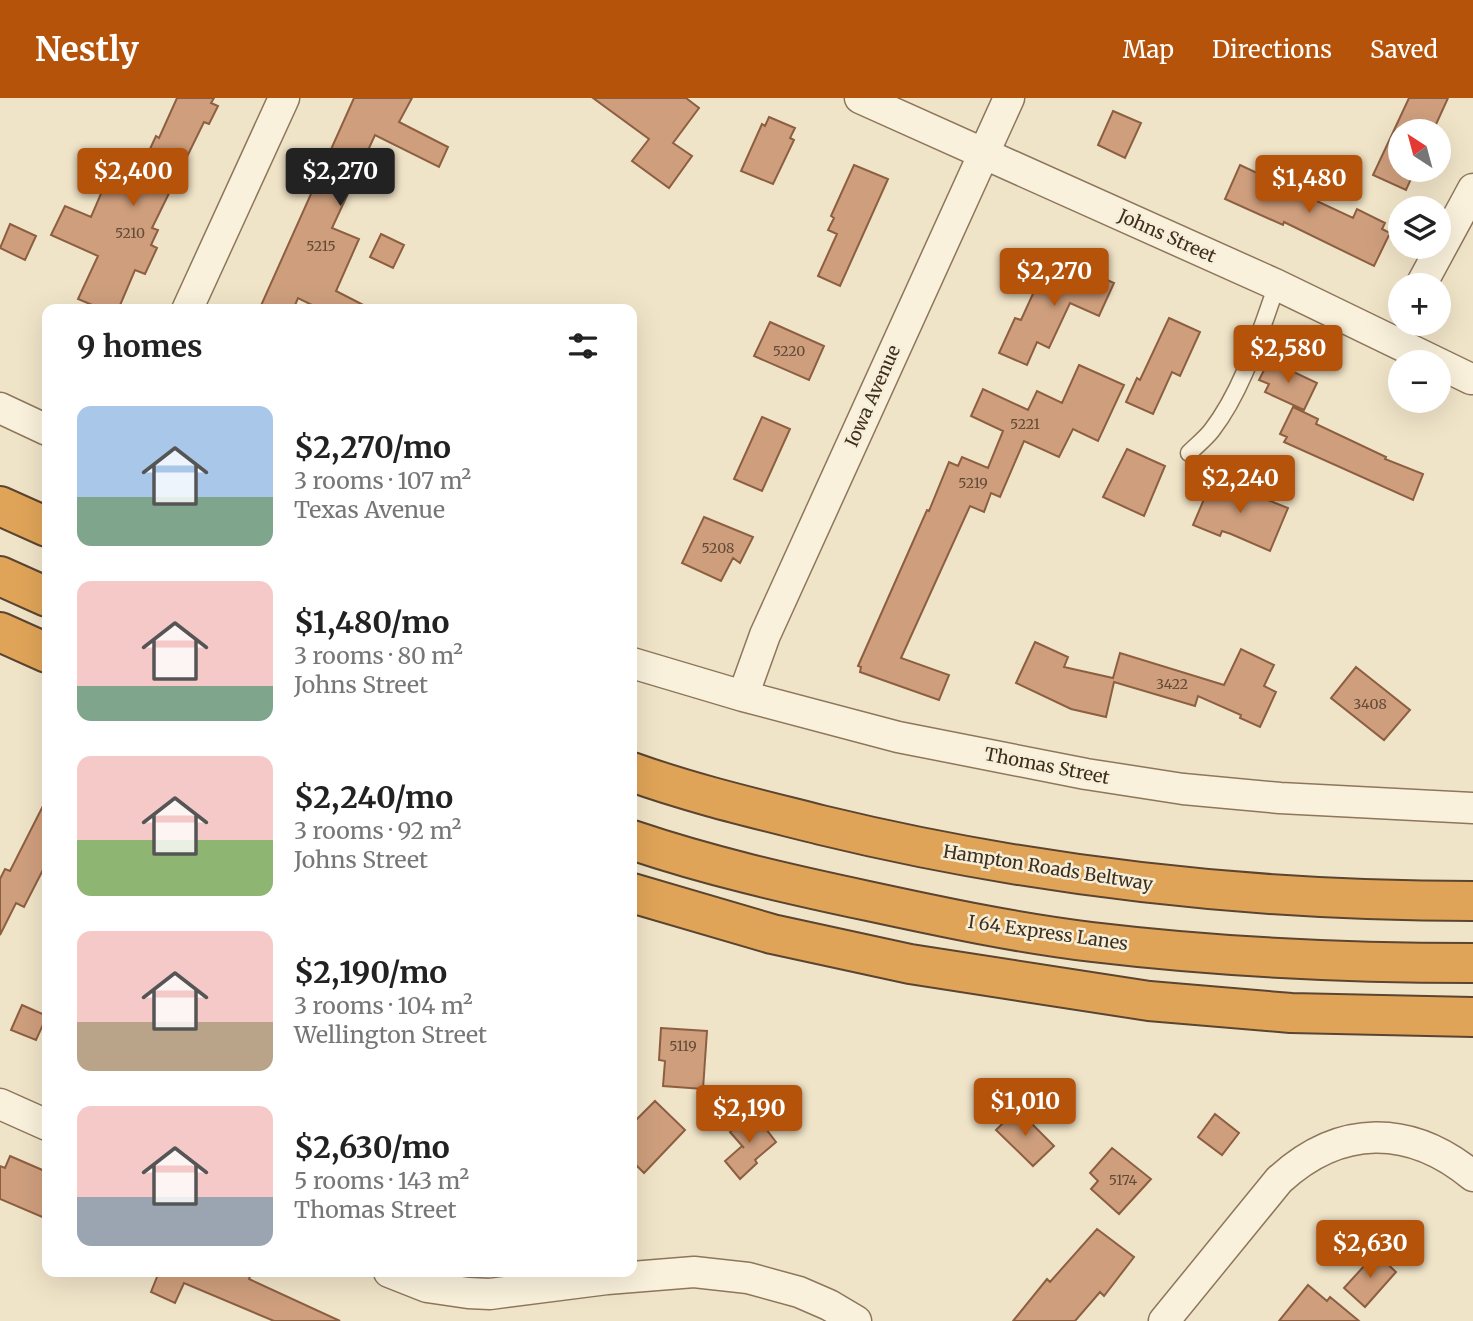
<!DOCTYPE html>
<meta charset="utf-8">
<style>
:root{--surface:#fff;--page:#f6f6f6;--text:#222;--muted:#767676;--accent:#b45309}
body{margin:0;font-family:Merriweather,serif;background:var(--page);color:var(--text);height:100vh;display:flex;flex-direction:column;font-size:26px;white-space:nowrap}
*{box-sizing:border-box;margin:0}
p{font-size:23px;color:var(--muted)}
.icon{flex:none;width:38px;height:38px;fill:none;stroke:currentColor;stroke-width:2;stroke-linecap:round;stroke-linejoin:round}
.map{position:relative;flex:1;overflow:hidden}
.sheet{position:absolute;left:42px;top:206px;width:595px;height:973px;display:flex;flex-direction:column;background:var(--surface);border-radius:14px;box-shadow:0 7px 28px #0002}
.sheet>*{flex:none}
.needle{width:46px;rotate:324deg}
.buttons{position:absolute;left:1388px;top:21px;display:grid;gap:14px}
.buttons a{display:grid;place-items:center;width:63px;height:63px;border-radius:50%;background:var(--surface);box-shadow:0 7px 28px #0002;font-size:35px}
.price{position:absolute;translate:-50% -60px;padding:0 16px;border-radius:7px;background:var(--accent);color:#fff;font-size:23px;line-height:46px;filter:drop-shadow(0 2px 4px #0008)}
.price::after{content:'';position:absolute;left:50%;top:42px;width:21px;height:16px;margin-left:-10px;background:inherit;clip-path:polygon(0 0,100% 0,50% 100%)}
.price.selected{background:#222;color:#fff}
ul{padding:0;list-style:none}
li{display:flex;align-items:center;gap:21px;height:175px;padding:0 35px}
li span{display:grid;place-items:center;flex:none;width:196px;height:140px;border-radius:14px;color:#555}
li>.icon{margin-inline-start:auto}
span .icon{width:84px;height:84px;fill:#fffc;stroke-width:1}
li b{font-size:30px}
h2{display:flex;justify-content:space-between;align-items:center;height:84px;padding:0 35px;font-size:30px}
header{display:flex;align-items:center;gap:42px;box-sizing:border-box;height:98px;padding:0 35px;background:var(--accent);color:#fff}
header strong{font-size:33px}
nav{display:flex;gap:38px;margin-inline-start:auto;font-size:24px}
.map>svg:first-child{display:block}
</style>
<header>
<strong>Nestly</strong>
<nav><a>Map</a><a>Directions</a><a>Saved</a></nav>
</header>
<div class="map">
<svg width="1473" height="1223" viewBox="0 0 1473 1223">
<rect width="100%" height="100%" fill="#f0e4c8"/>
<!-- building -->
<path fill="#cf9f7d" stroke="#8d5f41" stroke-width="2" d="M177,0H214L211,5L218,8L209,26L204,24L152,130L158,132L151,147L157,150L145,176L135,172L118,212H104L78,201L98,158L51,137L65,108L91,119L103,91L113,95L130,60L143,66L156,38L159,40Z
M354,0H412L399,24L448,49L439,69L375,37L332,130L359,141L336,193L373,212H322L298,200L293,212H259Z
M593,0H686L699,10L673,45L692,58L669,90L632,63L649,41Z
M1409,0H1448L1433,33H1400V72H1415L1406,92L1373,77Z
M1113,13L1141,25L1125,60L1098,47Z
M769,19L795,30L790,40L794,42L773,86L741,73L762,26L765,28Z
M854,67L888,81L840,188L818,178L837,136L828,132L834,120L831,118Z
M1240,67L1353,120L1357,111L1385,125L1382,131L1390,135L1374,168L1284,124L1283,127L1225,101Z
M10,126L36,138L25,162L0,150Z
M381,136L404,147L393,170L370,159Z
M1047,165L1062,172L1065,166L1075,171L1076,168L1114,185L1099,218L1070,205L1049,250L1037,244L1027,267L999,255L1015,220L1021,222Z
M1169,220L1200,234L1180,278L1172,274L1153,316L1126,304L1137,280L1140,282Z
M770,224L824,248L809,282L754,258Z
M1268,264L1276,268L1277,266L1317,285L1304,312L1265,294L1269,286L1259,282Z
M1079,267L1124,287L1098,343L1073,331L1059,359L1024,343L1000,399L991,395L984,414L970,408L901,560L949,577L939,602L860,574L861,569L858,568L908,455L927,412L929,413L949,364L958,368L962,359L988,370L1003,333L971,318L983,291L1028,312L1037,293L1062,305Z
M1293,309L1318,321L1316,326L1386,359L1385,361L1423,376L1413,402L1284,344L1287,339L1280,336Z
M762,319L790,331L762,393L734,381Z
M1127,351L1165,368L1144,418L1103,399Z
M1213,380L1288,410L1270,453L1231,436L1222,433L1220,438L1193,427Z
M704,419L753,439L740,465L733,460L721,483L682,465Z
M1035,544L1068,559L1064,569L1113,580L1120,555L1224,587L1241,551L1274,567L1264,588L1276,594L1260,629L1240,620L1241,617L1198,598L1195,608L1114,584L1106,619L1071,611L1016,585Z
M1356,569L1410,612L1384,642L1331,600Z
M47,700V764L24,809L16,805L0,837V781L5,771L10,773Z
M22,907L47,918L36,942L11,932Z
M661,930L707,933L703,991L663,988L665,963L659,962Z
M655,1003L685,1032L644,1075L632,1063V1026Z
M1017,1011L1054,1048L1033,1068L996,1032Z
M753,1014L776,1044L755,1062L757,1065L740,1081L725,1063L742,1048L744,1050L730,1034Z
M1215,1016L1239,1035L1222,1057L1198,1039Z
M1112,1050L1151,1081L1119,1116L1091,1091L1098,1083L1090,1075Z
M10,1058L47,1074V1121L0,1101V1068L5,1070Z
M1097,1131L1134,1159L1104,1198L1100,1194L1075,1223H1013L1047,1181L1050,1184Z
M1376,1155L1396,1174L1365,1209L1344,1190Z
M159,1174H252L249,1181L340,1223H274L184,1185L175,1205L151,1194Z
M1308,1187L1327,1203L1330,1199L1359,1223H1279Z"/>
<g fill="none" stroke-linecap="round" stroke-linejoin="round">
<defs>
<path id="service" d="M1189,355C1197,347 1206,340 1212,332C1244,290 1259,236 1277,187"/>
<path id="minor" d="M860,0L1277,187L1471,281
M1421,187L1473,91
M187,212L284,0
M0,310L47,332
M632,565L743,598L898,639L1086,676L1183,691L1280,700L1473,710
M743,598L765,537L1009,0
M0,1006L47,1027
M389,1174L427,1189L468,1195L490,1196L607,1181L694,1174L748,1180L799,1194L829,1207L856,1223
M1164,1223L1279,1082C1340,1026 1410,1026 1473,1078"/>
<path id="motorway" d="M0,408L47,429
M0,478L47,499
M0,534L47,555
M632,674C693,696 758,711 821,727C1035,779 1253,803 1473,803
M632,742C709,768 788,786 868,803C942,819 1017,835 1092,844C1218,859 1346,865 1473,865
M632,795L772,836L910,866L1149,903L1291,915L1473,919"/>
</defs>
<!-- service casing -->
<use href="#service" stroke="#8d765c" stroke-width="19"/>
<!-- minor casing -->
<use href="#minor" stroke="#8d765c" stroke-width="33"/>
<!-- motorway casing -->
<use href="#motorway" stroke="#5b4430" stroke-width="42"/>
<!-- service -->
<use href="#service" stroke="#faf1dc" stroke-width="16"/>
<!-- minor -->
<use href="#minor" stroke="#faf1dc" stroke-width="30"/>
<!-- motorway -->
<use href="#motorway" stroke="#e0a458" stroke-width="38"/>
</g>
<g text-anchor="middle" stroke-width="5" stroke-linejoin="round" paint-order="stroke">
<!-- number labels -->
<g font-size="14" fill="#624a37">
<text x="130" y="140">5210</text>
<text x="321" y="153">5215</text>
<text x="789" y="258">5220</text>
<text x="1025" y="331">5221</text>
<text x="973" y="390">5219</text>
<text x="718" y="455">5208</text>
<text x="1172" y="591">3422</text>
<text x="1370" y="611">3408</text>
<text x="683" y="953">5119</text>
<text x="1123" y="1087">5174</text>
</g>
<!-- street labels -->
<g font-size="18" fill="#3d2e20" stroke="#f7eed8">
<text transform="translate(1167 138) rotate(24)" y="6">Johns Street</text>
<text transform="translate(873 298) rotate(-66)" y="6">Iowa Avenue</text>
<text transform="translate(1047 668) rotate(11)" y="6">Thomas Street</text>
<text transform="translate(1048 770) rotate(9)" y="6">Hampton Roads Beltway</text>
<text transform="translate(1048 835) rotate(8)" y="6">I 64 Express Lanes</text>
</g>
</g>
</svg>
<div class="buttons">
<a><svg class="needle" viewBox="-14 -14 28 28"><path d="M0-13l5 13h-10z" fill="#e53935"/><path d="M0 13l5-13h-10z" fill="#767676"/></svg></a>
<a><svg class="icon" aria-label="layers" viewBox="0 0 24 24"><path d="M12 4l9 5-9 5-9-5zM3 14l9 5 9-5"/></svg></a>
<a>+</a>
<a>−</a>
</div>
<b class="price" style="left:133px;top:110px">$2,400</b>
<b class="price selected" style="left:340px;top:110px">$2,270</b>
<b class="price" style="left:1309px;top:117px">$1,480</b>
<b class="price" style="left:1054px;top:210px">$2,270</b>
<b class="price" style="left:1288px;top:287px">$2,580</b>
<b class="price" style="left:1240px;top:417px">$2,240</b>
<b class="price" style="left:1025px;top:1040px">$1,010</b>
<b class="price" style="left:749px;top:1047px">$2,190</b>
<b class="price" style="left:1370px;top:1182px">$2,630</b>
<section class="sheet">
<h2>9 homes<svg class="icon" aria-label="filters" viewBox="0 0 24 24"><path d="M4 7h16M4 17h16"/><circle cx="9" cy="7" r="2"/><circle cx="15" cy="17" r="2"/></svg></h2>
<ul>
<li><span style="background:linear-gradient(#a9c7e8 65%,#7fa58c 0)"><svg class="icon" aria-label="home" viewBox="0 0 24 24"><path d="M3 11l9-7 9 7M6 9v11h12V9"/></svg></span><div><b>$2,270/mo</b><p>3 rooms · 107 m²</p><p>Texas Avenue</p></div></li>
<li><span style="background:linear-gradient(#f6c9c9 75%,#7fa58c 0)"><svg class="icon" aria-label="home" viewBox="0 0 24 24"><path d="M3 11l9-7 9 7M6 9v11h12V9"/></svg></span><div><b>$1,480/mo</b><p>3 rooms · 80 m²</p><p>Johns Street</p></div></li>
<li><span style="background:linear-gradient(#f6c9c9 60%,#8fb573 0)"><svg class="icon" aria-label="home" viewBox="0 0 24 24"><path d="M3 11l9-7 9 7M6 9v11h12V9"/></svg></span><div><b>$2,240/mo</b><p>3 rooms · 92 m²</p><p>Johns Street</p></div></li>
<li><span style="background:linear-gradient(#f6c9c9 65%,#b9a48a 0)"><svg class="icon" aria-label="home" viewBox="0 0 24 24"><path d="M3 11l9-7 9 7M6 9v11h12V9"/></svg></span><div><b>$2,190/mo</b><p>3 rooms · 104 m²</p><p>Wellington Street</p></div></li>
<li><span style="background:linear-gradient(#f6c9c9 65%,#9aa5b1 0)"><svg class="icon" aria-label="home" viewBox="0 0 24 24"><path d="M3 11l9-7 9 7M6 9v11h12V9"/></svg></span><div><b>$2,630/mo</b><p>5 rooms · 143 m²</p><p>Thomas Street</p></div></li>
</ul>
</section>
</div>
